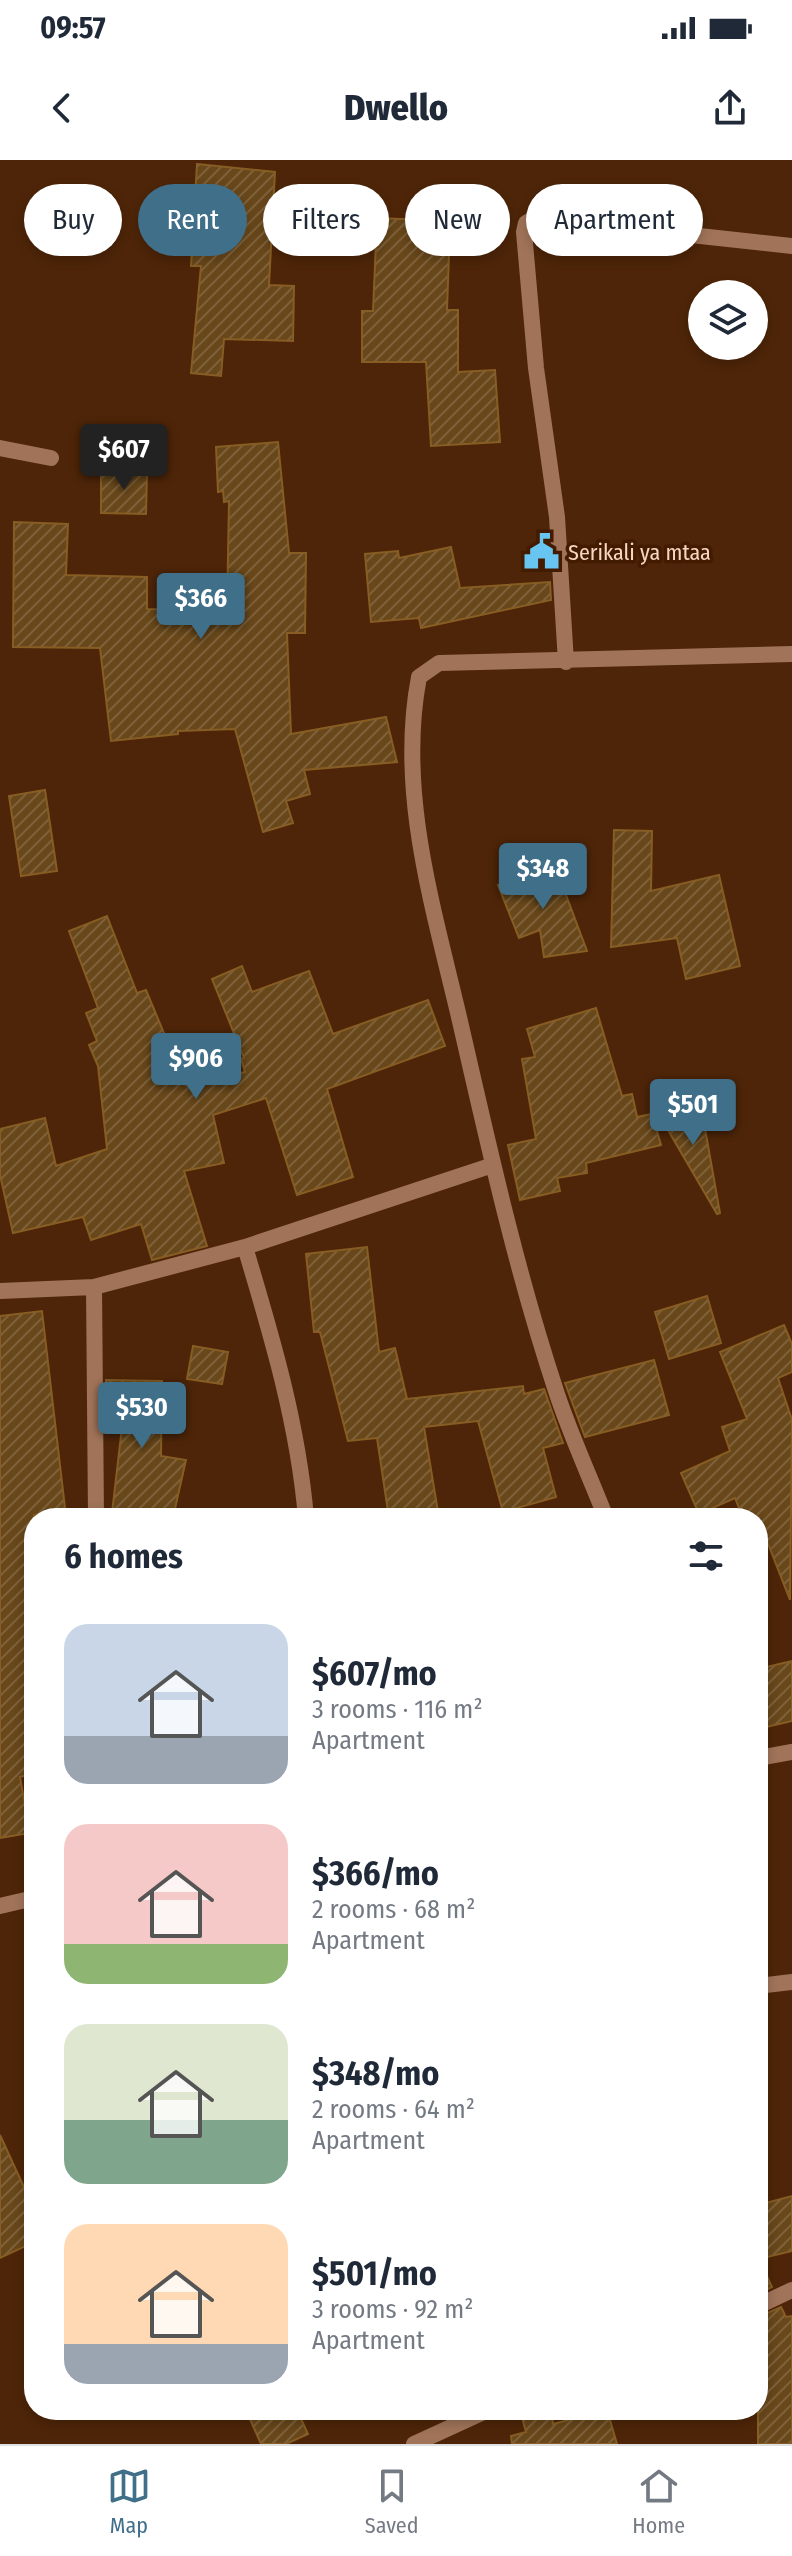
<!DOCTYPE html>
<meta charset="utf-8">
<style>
:root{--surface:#fff;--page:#f6f6f7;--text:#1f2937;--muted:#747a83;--line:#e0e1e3;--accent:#406f8a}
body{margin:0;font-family:"Fira Sans Condensed",sans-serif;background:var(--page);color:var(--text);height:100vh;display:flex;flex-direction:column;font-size:30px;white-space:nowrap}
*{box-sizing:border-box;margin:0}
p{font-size:26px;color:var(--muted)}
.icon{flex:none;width:44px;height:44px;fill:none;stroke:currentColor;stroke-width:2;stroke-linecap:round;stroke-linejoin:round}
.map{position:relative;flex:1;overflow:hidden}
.sheet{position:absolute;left:24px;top:1348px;width:744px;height:912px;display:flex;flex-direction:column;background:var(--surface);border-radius:32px;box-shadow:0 4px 12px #0003}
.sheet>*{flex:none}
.top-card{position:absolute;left:24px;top:24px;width:744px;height:72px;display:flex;gap:16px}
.tools{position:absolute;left:688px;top:120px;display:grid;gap:16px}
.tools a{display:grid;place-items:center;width:80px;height:80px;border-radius:50%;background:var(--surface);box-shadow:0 4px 12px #0003;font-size:40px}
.price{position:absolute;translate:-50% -68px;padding:0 18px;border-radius:8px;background:var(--accent);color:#fff;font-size:26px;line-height:52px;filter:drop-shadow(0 2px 4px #0008)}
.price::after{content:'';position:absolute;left:50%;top:48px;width:24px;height:18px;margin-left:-12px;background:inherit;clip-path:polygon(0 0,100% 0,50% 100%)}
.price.selected{background:#222;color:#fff}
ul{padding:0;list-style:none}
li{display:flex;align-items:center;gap:24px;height:200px;padding:0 40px}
li span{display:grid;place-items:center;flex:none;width:224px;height:160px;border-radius:24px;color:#555}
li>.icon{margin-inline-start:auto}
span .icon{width:96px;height:96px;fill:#fffc;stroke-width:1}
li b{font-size:34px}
h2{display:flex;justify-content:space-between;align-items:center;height:96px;padding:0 40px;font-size:34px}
.pill{padding:0 28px;border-radius:36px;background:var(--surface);box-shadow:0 4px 12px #0003;font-size:28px;line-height:72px}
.pill.selected{background:var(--accent);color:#fff}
.status{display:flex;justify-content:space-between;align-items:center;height:56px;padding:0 40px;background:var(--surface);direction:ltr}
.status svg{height:22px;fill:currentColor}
header{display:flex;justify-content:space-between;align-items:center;height:104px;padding:0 40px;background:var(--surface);font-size:36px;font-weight:800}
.menu{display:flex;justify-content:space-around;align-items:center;height:112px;border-top:2px solid var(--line);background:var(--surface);font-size:22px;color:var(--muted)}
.menu a{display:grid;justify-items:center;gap:4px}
.menu .selected{color:var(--accent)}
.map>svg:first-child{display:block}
</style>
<div class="status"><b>09:57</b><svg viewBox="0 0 49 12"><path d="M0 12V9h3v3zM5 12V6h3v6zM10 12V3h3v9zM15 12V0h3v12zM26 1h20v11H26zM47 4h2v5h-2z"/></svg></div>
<header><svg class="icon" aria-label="back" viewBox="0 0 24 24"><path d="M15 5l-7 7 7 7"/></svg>Dwello<svg class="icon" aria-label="share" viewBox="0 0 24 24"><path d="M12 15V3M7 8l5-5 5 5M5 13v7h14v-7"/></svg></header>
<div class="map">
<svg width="792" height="2284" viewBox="0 0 792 2284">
<defs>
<pattern id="building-hatch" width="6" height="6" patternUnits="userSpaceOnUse" patternTransform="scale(2)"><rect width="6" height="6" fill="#68471a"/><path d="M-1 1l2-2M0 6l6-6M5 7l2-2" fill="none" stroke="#7e613a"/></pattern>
</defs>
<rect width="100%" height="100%" fill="#4e2508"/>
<!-- building -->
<path fill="url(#building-hatch)" stroke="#875d24" stroke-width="2" d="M197,4L275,12L269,125L294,126L293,181L224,179L221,216L191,213L201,106H191Z
M377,58L426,60V70H443L442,94H449L447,150H458V212L495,210L500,282L431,286L426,202H362V151H373Z
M278,282L289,393H306L305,473H287L291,574L386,557L397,602L304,610L310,634L286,641L293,663L263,672L235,569L178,571V574L111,581L100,488L13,487L14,362L68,364L66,415L147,417V449L227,451L229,341L224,342L223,331L218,332L216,287Z
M101,311L147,312L146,354L101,353Z
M451,387L460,428L550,422L551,440L421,468L419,458L371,462L365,394L398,391L399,398Z
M45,630L57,711L21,716L9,636Z
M614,670L652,671L651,731L719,715L740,806L686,819L677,778L611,787Z
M554,703L587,791L544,797L540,770L519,778L498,725Z
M107,756L137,833L146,830L186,926L245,912L241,899L244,898L212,819L242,806L252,832L309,811L333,874L428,840L445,886L327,929L353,1017L297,1035L266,938L213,955L224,1003L184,1011L207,1086L152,1100L141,1064L91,1080L83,1057L13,1073L0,1015V969L45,958L56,1006L107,989L98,906L89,885L97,881L86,853L98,848L69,771Z
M596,848L622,936L632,934L637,957L652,954L661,985L586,1003L587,1013L557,1018L560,1031L520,1040L508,985L536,979L522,899L535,897L527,869Z
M701,946L720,1053L717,1054L658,953Z
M367,1087L379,1192L395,1188L407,1239L523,1226L524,1234L544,1229L563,1283L543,1288L556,1337L503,1352L478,1261L424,1267L439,1358H389L377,1278L348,1281L320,1172H314L306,1094Z
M707,1136L721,1183L669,1199L655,1152Z
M42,1151L65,1348L34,1355V1613L20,1617L30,1673L0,1678V1156Z
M784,1165L792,1184V1212L778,1218L792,1260L790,1440L758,1358H743L735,1338L699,1354L681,1313L730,1291L722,1267L747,1259L720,1192Z
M193,1186L228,1192L222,1224L187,1219Z
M654,1200L669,1255L585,1277L565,1223Z
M106,1220L162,1221L161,1296L186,1300L174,1353H112L122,1267L106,1266Z
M792,1501V1561L758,1569V1509Z
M0,1975L34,2049V2082L0,2098Z
M792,2036V2091L759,2099L772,2127L758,2134V2045Z
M781,2147L786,2157L792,2156V2284H758V2157Z
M246,2250H297L308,2274L286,2284H261Z
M520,2250H551L553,2264L607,2250L617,2284H512L511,2276L526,2272Z"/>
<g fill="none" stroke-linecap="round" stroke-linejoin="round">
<!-- minor -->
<path stroke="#a17459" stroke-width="16" d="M0,288L51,298
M566,502L557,357L536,208L524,72L526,63L535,58L792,86
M245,1087C272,1177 298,1264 306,1358
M94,1127L96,1358
M0,1131L94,1127L245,1087L493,1005
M606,1358C590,1317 571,1276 557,1234C516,1111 488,983 459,857C433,746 397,631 419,517L439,503L792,494
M758,1598L792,1592
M0,1746L34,1738
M758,1826L792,1822
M758,2146L792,2130
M414,2284L488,2250"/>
</g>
<!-- icons -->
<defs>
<symbol id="civic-bare" viewBox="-9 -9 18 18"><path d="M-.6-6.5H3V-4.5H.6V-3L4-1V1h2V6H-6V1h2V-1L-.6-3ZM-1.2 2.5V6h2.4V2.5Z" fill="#68c4f0" stroke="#431b00" stroke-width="2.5" paint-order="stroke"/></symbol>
</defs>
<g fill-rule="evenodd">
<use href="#civic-bare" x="516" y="366" width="51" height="51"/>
</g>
<g text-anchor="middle" stroke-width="7" stroke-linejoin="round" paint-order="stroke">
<!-- poi labels -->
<g font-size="22" fill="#f7d6c3" stroke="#431b00" text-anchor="start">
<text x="568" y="400">Serikali ya mtaa</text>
</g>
</g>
</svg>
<div class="tools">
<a><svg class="icon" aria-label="layers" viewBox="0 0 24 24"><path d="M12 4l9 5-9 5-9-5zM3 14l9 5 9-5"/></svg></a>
</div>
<b class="price selected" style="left:124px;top:332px">$607</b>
<b class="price" style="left:201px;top:481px">$366</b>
<b class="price" style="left:543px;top:751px">$348</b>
<b class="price" style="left:196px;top:941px">$906</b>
<b class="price" style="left:693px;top:987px">$501</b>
<b class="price" style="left:142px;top:1290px">$530</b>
<div class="top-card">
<a class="pill">Buy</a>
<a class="pill selected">Rent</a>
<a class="pill">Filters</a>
<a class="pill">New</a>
<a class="pill">Apartment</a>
</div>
<section class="sheet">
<h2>6 homes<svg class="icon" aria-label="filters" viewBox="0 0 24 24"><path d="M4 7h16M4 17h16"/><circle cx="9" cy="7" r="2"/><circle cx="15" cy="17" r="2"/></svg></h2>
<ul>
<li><span style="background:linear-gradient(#c9d6e8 70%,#9aa5b1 0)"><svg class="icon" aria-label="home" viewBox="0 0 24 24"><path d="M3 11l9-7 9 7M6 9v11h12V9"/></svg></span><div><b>$607/mo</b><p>3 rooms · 116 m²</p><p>Apartment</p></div></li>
<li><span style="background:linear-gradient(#f6c9c9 75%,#8fb573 0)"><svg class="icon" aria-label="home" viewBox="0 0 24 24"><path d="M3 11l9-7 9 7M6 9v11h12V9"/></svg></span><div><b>$366/mo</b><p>2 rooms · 68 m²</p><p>Apartment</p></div></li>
<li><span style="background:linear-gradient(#dfe7d0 60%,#7fa58c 0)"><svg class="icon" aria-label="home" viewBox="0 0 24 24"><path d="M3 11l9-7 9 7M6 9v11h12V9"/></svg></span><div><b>$348/mo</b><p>2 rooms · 64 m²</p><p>Apartment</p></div></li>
<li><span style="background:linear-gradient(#ffd9b3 75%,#9aa5b1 0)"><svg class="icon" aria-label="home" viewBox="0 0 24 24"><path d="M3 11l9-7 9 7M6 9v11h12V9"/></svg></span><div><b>$501/mo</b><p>3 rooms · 92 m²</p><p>Apartment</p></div></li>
</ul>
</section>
</div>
<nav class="menu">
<a class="selected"><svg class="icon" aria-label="map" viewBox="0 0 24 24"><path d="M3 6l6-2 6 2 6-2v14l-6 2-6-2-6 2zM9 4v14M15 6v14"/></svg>Map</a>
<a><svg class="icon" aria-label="saved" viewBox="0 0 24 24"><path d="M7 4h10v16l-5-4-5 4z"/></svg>Saved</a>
<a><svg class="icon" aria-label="home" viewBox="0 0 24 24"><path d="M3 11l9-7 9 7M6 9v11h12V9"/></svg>Home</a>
</nav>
